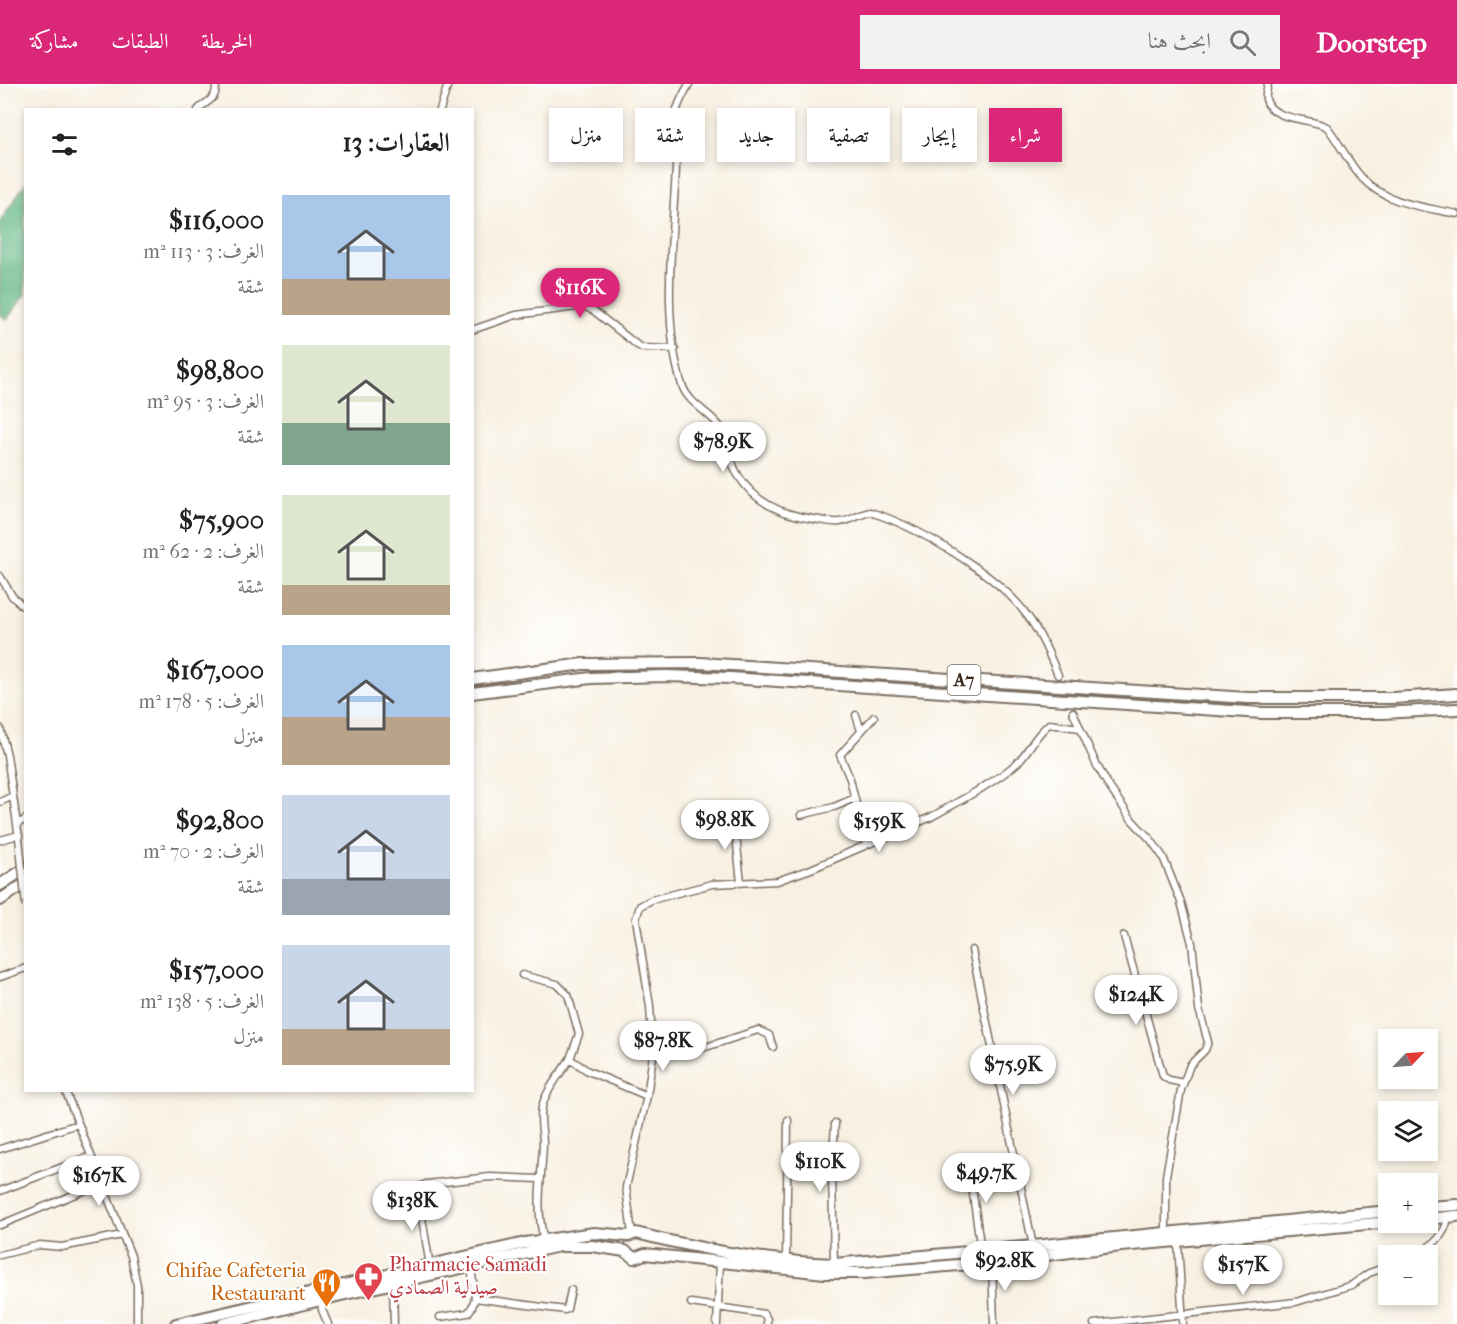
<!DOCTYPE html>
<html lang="ar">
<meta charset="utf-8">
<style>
:root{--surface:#fff;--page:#f2f2f2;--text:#222;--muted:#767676;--accent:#db2777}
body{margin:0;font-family:"IM FELL French Canon",Amiri,serif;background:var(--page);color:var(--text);direction:rtl;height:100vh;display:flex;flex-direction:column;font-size:22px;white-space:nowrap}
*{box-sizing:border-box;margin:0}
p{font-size:20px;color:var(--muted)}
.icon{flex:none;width:33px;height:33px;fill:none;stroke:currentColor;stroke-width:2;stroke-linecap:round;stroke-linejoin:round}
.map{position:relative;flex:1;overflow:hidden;direction:ltr}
.drawer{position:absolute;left:24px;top:24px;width:450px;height:984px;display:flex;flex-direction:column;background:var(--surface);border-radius:0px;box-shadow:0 3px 9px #0003;direction:rtl}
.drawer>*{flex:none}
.guide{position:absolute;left:492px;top:24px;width:570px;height:54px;direction:rtl;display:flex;gap:12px}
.needle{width:39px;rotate:65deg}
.buttons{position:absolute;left:1378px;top:945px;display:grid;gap:12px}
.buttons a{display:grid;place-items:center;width:60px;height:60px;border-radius:0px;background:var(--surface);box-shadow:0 3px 9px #0003;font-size:30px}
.price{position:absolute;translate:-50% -51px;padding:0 14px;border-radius:21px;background:#fff;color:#222;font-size:20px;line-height:39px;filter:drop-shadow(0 2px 3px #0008)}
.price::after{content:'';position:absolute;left:50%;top:36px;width:18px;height:14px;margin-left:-9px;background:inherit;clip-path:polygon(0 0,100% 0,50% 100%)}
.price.active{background:var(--accent);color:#fff}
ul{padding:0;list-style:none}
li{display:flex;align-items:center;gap:18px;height:150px;padding:0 24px}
li span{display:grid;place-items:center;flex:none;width:168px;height:120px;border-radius:0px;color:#555}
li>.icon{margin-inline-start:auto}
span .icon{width:72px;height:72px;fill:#fffc;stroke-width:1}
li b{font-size:26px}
h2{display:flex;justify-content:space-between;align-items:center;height:72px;padding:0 24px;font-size:26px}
.chip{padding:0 21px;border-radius:0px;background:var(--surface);box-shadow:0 3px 9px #0003;font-size:21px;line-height:54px}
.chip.active{background:var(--accent);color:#fff}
header{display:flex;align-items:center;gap:36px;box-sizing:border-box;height:84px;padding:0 30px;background:var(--accent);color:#fff}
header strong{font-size:28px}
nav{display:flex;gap:33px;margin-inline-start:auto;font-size:21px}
.search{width:420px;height:54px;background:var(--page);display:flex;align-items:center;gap:15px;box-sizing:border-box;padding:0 21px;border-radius:0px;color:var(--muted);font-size:22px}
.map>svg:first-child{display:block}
</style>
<header>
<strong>Doorstep</strong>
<div class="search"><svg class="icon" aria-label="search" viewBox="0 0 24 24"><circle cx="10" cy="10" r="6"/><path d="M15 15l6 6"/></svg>ابحث هنا</div>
<nav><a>الخريطة</a><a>الطبقات</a><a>مشاركة</a></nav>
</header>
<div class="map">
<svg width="1457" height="1240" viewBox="0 0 1457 1240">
<rect width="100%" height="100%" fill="#fff"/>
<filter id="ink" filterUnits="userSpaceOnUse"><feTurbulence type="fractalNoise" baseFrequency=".0167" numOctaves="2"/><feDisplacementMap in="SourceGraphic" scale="12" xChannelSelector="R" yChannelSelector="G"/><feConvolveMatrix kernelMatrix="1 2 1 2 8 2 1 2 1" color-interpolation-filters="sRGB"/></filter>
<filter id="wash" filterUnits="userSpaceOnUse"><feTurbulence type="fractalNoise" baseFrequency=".008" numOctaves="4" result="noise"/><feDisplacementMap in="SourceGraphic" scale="24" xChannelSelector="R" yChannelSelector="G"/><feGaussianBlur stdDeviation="1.35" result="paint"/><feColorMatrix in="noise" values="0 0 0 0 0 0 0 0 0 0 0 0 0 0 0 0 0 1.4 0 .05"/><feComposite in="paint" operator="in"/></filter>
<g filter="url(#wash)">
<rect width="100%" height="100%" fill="#f8f0e1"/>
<!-- forest -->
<path fill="#65b884" stroke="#507151" stroke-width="1.5" d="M25,100V210L7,235L0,230V138Z"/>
</g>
<g filter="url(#ink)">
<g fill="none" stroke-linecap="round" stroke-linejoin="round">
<!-- street-tunnel -->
<path stroke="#d2c8ba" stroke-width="6" stroke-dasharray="6 3" stroke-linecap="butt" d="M1058,591L1073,628"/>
<defs>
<path id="street" d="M689,0C684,9 678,19 676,29C673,47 677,66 676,84C673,150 661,237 682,301C689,321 710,328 721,344C730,357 728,376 738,391C755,419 781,430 813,435C822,436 831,439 840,438C850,437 860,430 870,428C917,442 997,490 1026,530C1040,548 1049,570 1058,591
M1268,0C1267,5 1265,10 1266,15C1270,37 1312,34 1327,43C1340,59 1348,79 1362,94C1386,120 1424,123 1457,130
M198,26C208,14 216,19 216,0
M440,26L448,0
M472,246L516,231L584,222L594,227L637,261L643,264L675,265
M0,492L12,512L26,525
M1073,628L1096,680L1110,704L1132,736L1151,756L1163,773L1181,818L1192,859L1199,925L1208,958L1205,966L1190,981L1181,1006L1166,1092V1149
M856,631L861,647
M0,644L7,671L19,754
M0,718L13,712
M801,731L834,723L855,714
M734,732L741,799
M17,740L26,735
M0,756L19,751
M866,761L850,695L840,671L874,633
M1124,852L1163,992L1169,996L1183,999
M972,866L1033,1162
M522,891L557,900L568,911L579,950L570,975L588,987L647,1012
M0,893L26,884
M653,971L703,964L758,946L769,951L773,963
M65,1006L131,1172L137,1201V1240
M0,1065L78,1040
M968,1075L981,1167
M0,1107L91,1072
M0,1141L102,1099
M632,1150L626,1103L647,1012L653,971L650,922L636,835L640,822L651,816L712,800L777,797L811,785L931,733C956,719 996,698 1017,679C1029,667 1035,651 1049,640L1080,644
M544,1156C535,1124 542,1092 543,1060C543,1048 539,1035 542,1023C546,1006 561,989 570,975
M1178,1158L1183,1240
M0,1171L40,1161L62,1163L122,1151
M1414,1172C1431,1162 1445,1154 1448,1133
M786,1175L788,1036
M992,1177L994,1240
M834,1180L832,1090L835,1039
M430,1182L418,1110L422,1102L426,1100L490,1093L540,1095
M471,1182L475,1214L565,1226L567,1225L571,1206
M393,1200L394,1240
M321,1215L322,1226L328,1240
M691,1219L764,1230L767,1235V1240
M440,1233L468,1229L472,1223L475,1214
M717,1240L720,1178
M1094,1240L1296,1218L1352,1201L1369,1189L1389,1182"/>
<path id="highway" d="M472,595L583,580L700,579L1248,614H1393L1457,610
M472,609L591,594L666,592L731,594L1262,629H1382L1457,625
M0,801L26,784
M0,816L26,799
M1428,1123L1457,1121
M1428,1135L1457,1132
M176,1240L525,1159L594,1149L628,1152L636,1149C700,1165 767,1178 834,1180L1033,1162L1389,1127
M223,1240L341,1211L559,1162H592L625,1167L634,1174L645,1170L825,1189H864L971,1180L1121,1162L1390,1138"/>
</defs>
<!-- street casing -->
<use href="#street" stroke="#7d6f62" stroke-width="9"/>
<!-- highway casing -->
<use href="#highway" stroke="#7d6f62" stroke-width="14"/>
<!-- street -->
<use href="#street" stroke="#fff" stroke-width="6"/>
<!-- highway -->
<use href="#highway" stroke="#fff" stroke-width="10"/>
<defs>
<path id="street-bridge" d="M19,754L26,822"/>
</defs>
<!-- street-bridge casing -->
<use href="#street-bridge" stroke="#7d6f62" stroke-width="9" stroke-linecap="butt"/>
<!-- street-bridge -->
<use href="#street-bridge" stroke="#fff" stroke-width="6"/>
</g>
</g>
<!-- icons -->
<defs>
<symbol id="pharmacy-pin" viewBox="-11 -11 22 30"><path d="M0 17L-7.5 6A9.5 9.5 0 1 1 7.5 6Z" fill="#e0444e" stroke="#fff"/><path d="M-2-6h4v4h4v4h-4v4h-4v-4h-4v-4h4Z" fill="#fff"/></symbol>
<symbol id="restaurant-pin" viewBox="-11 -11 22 30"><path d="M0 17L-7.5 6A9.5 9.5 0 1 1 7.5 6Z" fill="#e8710a" stroke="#fff"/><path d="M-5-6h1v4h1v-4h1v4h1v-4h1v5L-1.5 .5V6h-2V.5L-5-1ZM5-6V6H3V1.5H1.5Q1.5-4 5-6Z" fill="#fff"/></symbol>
</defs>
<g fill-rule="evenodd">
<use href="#pharmacy-pin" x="352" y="1176" width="33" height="45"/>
<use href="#restaurant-pin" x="310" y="1182" width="33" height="45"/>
</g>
<g text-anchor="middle" stroke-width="4.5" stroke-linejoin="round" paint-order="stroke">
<!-- shield labels -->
<rect fill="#fff" stroke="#766a62" stroke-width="1.5" x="947.5" y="581" width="33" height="30" rx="4.5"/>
<g font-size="18" font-weight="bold" fill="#3b2a1e">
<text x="964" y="602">A7</text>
</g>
<!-- health labels -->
<g font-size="20" fill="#be3a42" stroke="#fff" text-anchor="start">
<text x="389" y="1187">Pharmacie Samadi<tspan x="389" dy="23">صيدلية الصمادي</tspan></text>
</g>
<!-- food labels -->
<g font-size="20" fill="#c56008" stroke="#fff" text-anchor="end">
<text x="306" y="1193">Chifae Cafeteria<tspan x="306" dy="23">Restaurant</tspan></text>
</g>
</g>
</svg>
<div class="buttons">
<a><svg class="needle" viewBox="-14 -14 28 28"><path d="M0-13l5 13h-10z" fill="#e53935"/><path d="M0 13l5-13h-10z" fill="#767676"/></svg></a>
<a><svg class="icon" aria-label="layers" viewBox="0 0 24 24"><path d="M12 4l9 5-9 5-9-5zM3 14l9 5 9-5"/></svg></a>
<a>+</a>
<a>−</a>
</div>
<b class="price active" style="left:580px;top:235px">$116K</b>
<b class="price" style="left:723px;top:389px">$78.9K</b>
<b class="price" style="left:725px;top:767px">$98.8K</b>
<b class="price" style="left:879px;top:769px">$159K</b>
<b class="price" style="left:1136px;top:942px">$124K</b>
<b class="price" style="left:663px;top:988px">$87.8K</b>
<b class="price" style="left:1013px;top:1012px">$75.9K</b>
<b class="price" style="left:820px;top:1109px">$110K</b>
<b class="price" style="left:986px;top:1120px">$49.7K</b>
<b class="price" style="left:99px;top:1123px">$167K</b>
<b class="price" style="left:412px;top:1148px">$138K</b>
<b class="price" style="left:1005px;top:1208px">$92.8K</b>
<b class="price" style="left:1243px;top:1212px">$157K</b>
<div class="guide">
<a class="chip active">شراء</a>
<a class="chip">إيجار</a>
<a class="chip">تصفية</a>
<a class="chip">جديد</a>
<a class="chip">شقة</a>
<a class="chip">منزل</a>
</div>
<section class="drawer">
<h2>العقارات: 13<svg class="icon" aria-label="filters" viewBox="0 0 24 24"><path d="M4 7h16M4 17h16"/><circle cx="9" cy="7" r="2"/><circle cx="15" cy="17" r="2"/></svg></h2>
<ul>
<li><span style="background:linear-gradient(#a9c7e8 70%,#b9a48a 0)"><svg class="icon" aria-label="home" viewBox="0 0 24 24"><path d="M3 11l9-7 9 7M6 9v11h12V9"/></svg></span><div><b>$116,000</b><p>الغرف: 3 · 113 m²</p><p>شقة</p></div></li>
<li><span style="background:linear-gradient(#dfe7d0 65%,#7fa58c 0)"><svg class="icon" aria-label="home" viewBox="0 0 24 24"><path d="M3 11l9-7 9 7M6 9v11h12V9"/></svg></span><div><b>$98,800</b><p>الغرف: 3 · 95 m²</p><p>شقة</p></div></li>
<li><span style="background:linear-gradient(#dfe7d0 75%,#b9a48a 0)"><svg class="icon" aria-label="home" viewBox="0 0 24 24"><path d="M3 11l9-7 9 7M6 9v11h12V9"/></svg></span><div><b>$75,900</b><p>الغرف: 2 · 62 m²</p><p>شقة</p></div></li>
<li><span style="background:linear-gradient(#a9c7e8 60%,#b9a48a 0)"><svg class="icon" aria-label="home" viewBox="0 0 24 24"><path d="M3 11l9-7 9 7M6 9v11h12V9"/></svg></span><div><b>$167,000</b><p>الغرف: 5 · 178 m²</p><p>منزل</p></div></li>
<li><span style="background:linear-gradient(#c9d6e8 70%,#9aa5b1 0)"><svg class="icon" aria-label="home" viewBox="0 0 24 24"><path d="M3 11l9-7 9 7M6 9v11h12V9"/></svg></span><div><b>$92,800</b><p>الغرف: 2 · 70 m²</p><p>شقة</p></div></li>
<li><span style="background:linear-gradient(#c9d6e8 70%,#b9a48a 0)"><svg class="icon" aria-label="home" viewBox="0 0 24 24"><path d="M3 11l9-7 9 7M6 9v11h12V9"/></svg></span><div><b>$157,000</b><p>الغرف: 5 · 138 m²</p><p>منزل</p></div></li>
</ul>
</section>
</div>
